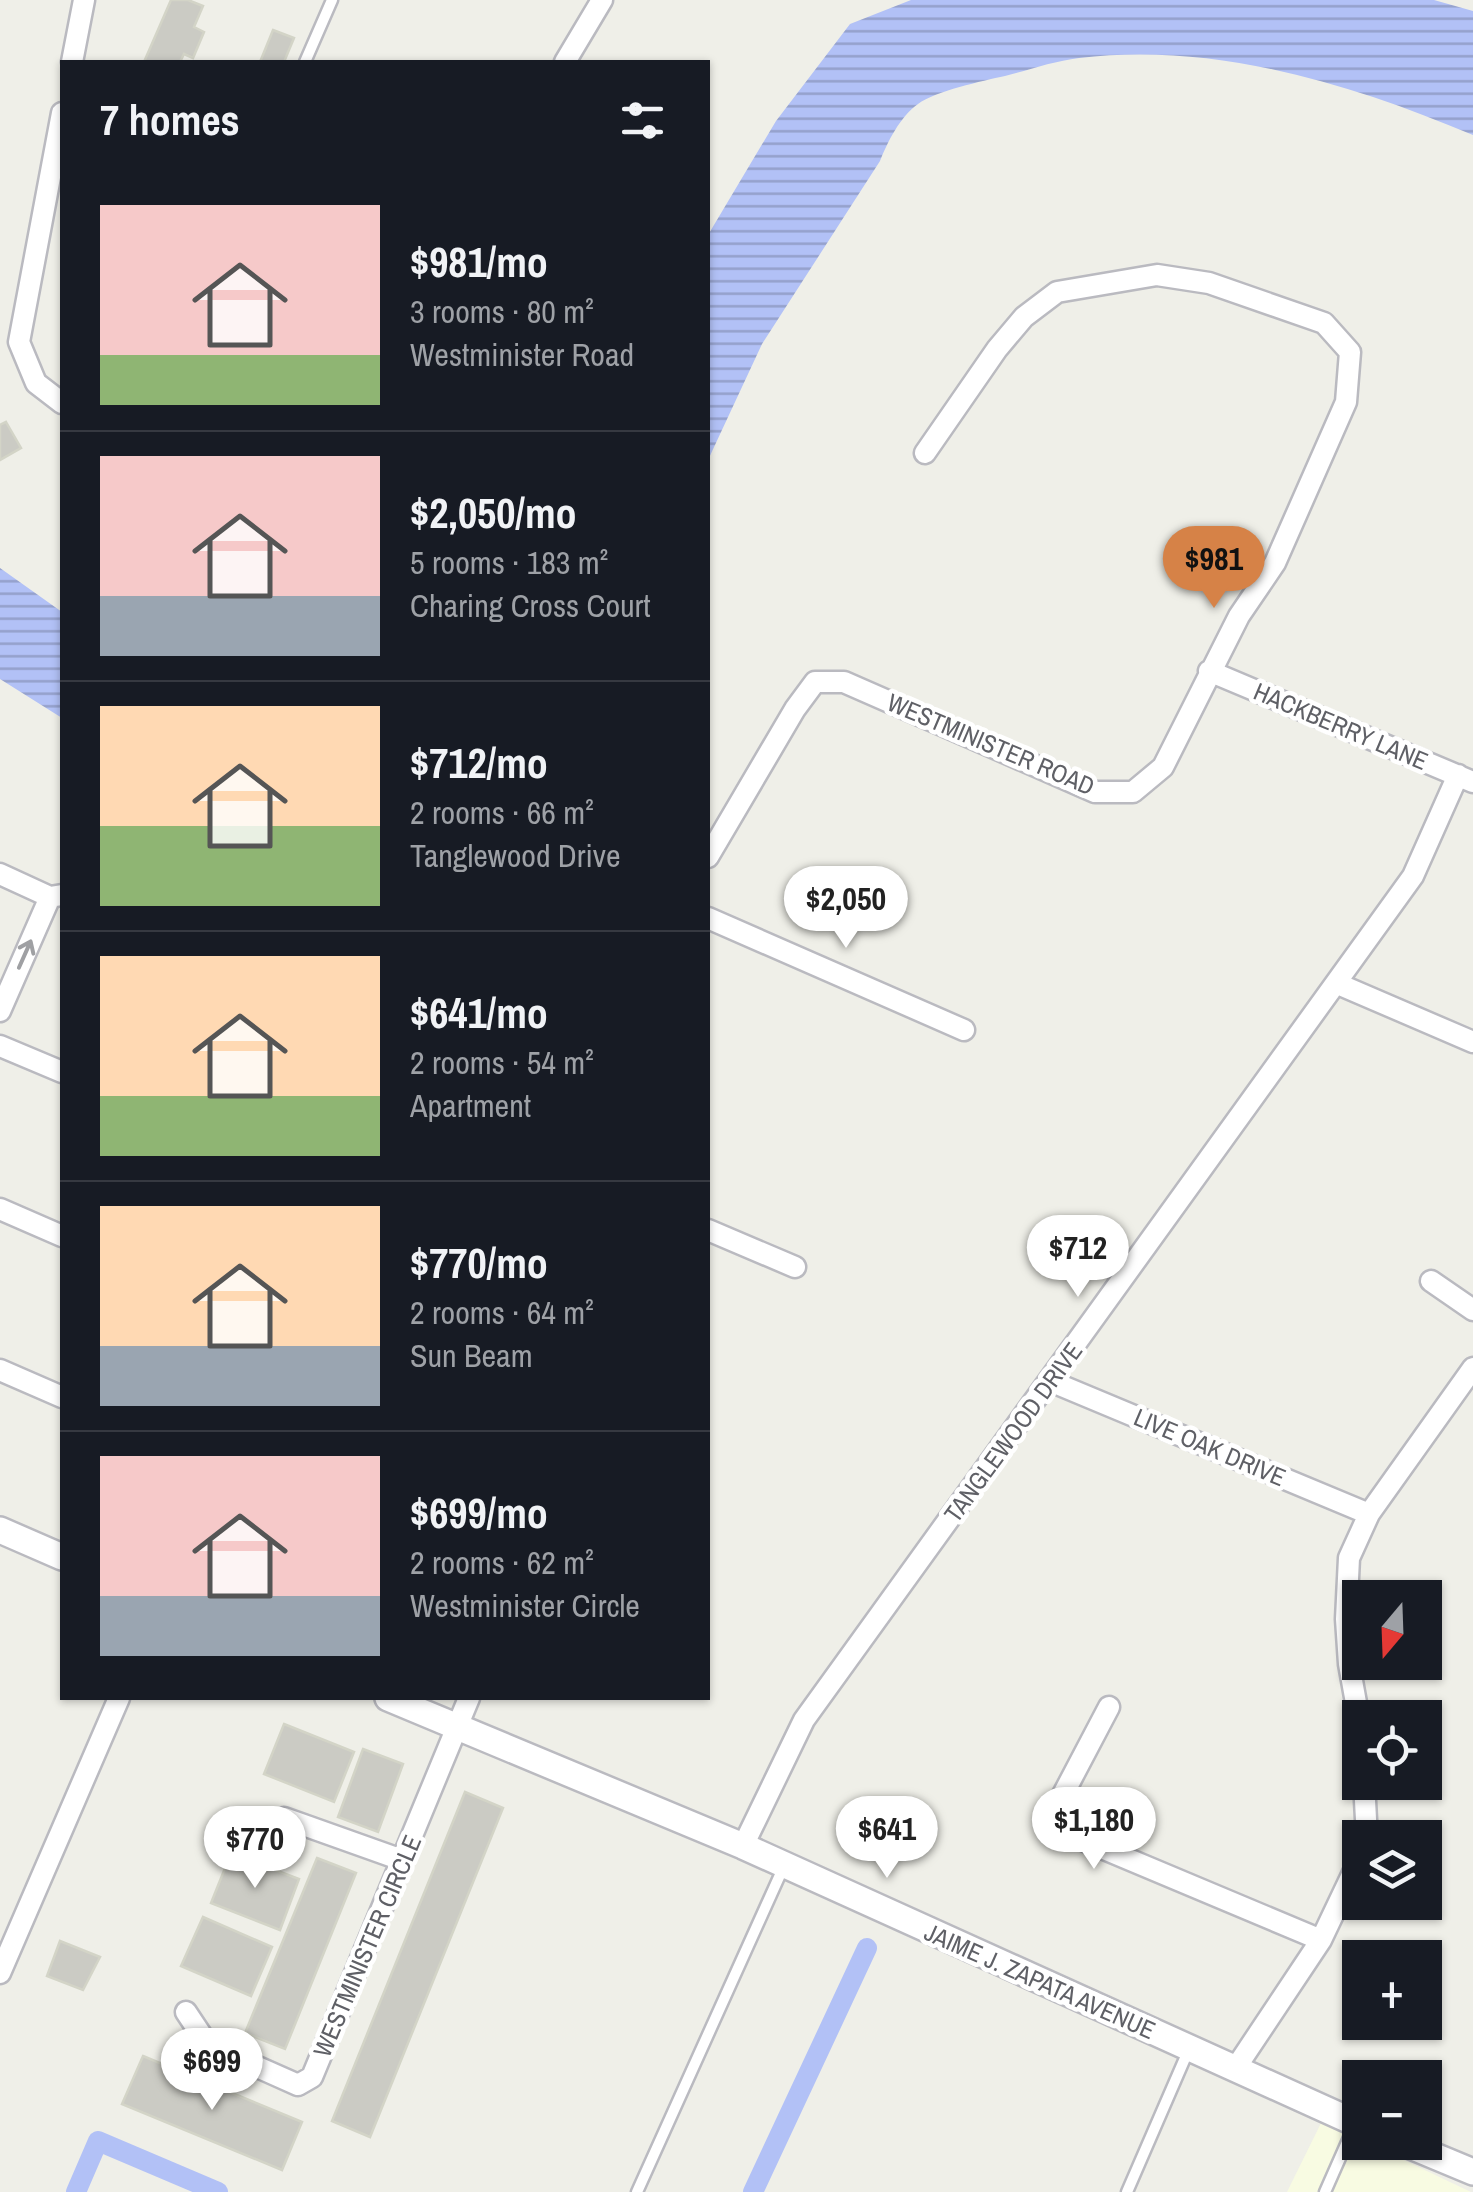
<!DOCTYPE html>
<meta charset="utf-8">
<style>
:root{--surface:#171b24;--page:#20242c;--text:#f1f3f6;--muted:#9ea1a6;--line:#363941;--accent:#d68247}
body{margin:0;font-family:"Archivo Narrow",sans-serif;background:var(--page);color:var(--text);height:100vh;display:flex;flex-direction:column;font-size:38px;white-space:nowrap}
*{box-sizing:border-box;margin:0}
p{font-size:32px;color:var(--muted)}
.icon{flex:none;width:55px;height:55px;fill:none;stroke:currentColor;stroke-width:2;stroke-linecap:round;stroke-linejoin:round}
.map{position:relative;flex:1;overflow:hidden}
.sheet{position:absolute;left:60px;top:60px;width:650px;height:1640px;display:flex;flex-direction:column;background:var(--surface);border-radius:0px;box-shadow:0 2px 8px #0004}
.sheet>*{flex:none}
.needle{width:65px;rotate:199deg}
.buttons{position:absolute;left:1342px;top:1580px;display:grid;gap:20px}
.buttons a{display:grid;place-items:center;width:100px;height:100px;border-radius:0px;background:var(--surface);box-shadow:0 2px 8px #0004;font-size:50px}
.price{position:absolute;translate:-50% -85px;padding:0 22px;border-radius:35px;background:#fff;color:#222;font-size:32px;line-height:65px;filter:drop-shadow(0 2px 5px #0008)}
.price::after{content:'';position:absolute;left:50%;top:60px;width:30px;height:22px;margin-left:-15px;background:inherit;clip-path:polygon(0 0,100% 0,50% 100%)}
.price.current{background:var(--accent);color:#111}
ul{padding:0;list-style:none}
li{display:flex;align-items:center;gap:30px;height:250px;padding:0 40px}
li+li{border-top:2px solid var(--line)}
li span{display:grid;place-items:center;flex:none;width:280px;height:200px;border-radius:0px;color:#555}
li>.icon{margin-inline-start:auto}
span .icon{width:120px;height:120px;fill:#fffc;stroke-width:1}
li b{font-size:42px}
h2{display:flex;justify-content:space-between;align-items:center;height:120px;padding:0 40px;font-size:42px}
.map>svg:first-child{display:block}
</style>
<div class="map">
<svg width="1473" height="2192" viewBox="0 0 1473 2192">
<defs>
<pattern id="water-rules" width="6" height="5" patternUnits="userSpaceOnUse" patternTransform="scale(2.5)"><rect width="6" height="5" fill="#b2c1f6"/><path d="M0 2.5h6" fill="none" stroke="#94a0cb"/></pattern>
</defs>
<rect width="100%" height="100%" fill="#efefe8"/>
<!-- commercial -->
<path fill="#f8fbe2" d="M1322,2121L1360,2139V2142L1368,2143L1471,2192H1287Z"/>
<!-- water -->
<path fill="url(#water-rules)" d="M911,0H1434L1473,11V135C1349,83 1215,42 1079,58C1054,61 1029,70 1005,76C982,81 936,91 918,104C900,117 888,141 880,161L762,344L708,460V235L776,121L850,24Z
M0,568L62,612V718L0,679Z"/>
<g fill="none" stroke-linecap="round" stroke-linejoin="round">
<!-- canal -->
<path stroke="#b2c1f6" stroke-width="20" d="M76,2192L98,2141L218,2192
M753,2192L867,1948"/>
</g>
<!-- building -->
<path fill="#cbcbc4" stroke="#d3d4c7" stroke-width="2.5" d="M171,0H188L203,6L194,27L204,32L193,58L184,54L180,62H144Z
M273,30L294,38L284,62H260Z
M6,422L21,448L0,460V425Z
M284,1724L354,1752L334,1802L264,1774Z
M363,1749L403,1764L378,1832L338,1817Z
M465,1792L503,1808L370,2137L332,2121Z
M231,1853L299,1879L280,1930L211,1903Z
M317,1858L356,1873L285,2049L245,2033Z
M203,1917L272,1947L251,1996L181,1966Z
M60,1941L100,1957L83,1990L47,1976Z
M143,2056L302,2122L282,2170L122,2104Z"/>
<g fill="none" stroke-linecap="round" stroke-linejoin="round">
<defs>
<path id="service" d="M305,62L332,0
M637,2192L784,1866
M1127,2192L1189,2049
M1325,2192L1355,2124"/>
<path id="minor" d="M72,62L84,0
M565,62L602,0
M62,113L19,342L36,383L62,403
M1209,671L1473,782
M708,857L795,709L815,682H844L1095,792H1133L1163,767L1239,616L1275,563L1346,402L1350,352L1324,323L1209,283L1157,275L1057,292L1024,317L997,349L925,453
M0,874L50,897L62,895
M708,918L964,1030
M1338,984L1473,1042
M0,1011L50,897
M0,1046L62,1072
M0,1209L62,1236
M708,1230L795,1267
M1431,1281L1473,1310
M0,1370L62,1397
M1050,1381L1369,1514
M1109,1707L1047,1825L1321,1940
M1360,1725L1349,1664L1346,1619L1349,1558L1369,1514L1473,1368
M1364,1782L1367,1838
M271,1826L284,1818L402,1860
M743,1846L804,1720L1413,876L1458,775
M0,1973L119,1698
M186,2012L208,2045L298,2085L312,2077L469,1698
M1235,2069L1321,1940L1360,1858"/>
<path id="tertiary" d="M0,1530L62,1557
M388,1698L743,1846L1360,2125
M1401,2142L1473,2172"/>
</defs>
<!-- service casing -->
<use href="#service" stroke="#babac0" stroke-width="15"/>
<!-- minor casing -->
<use href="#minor" stroke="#babac0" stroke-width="25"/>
<!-- tertiary casing -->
<use href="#tertiary" stroke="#babac0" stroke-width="30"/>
<!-- service -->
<use href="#service" stroke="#fff" stroke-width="10"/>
<!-- minor -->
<use href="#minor" stroke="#fff" stroke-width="20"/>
<!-- tertiary -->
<use href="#tertiary" stroke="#fff" stroke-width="25"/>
</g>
<!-- one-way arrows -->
<defs><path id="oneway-shaft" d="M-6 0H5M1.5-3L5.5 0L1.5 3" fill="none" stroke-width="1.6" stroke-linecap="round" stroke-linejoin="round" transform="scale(2.5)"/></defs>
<use stroke="#9fa0a3" href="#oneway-shaft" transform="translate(25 954) rotate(-66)"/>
<g text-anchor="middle" stroke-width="9" stroke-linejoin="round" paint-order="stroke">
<!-- street labels -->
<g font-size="25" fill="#5f6066" stroke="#fff">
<text transform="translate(1341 726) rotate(23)" y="9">HACKBERRY LANE</text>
<text transform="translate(991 744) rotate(23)" y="9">WESTMINISTER ROAD</text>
<text transform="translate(1013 1432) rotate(-54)" y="9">TANGLEWOOD DRIVE</text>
<text transform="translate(1210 1447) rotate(23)" y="9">LIVE OAK DRIVE</text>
<text transform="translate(367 1946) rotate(-67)" y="9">WESTMINISTER CIRCLE</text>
<text transform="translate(1040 1981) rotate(24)" y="9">JAIME J. ZAPATA AVENUE</text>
</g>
</g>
</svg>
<div class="buttons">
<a><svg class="needle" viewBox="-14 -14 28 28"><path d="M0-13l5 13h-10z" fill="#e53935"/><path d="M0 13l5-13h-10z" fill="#9ea1a6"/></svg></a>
<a><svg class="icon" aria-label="locate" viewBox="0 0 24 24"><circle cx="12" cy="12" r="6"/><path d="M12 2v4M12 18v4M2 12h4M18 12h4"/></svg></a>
<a><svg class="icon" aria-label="layers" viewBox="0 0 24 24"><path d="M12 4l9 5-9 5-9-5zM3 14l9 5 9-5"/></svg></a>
<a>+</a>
<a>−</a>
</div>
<b class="price current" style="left:1214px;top:611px">$981</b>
<b class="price" style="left:846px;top:951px">$2,050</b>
<b class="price" style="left:1078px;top:1300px">$712</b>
<b class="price" style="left:1094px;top:1872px">$1,180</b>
<b class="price" style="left:887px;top:1881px">$641</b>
<b class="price" style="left:255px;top:1891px">$770</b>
<b class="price" style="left:212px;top:2113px">$699</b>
<section class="sheet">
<h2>7 homes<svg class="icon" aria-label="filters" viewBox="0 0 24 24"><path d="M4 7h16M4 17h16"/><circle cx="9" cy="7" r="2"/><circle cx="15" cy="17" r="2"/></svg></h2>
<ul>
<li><span style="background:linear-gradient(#f6c9c9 75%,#8fb573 0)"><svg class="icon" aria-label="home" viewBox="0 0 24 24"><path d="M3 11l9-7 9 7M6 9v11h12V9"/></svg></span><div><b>$981/mo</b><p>3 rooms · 80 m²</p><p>Westminister Road</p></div></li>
<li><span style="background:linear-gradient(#f6c9c9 70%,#9aa5b1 0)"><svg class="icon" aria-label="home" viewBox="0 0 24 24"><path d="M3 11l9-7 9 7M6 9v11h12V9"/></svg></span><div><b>$2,050/mo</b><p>5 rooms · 183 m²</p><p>Charing Cross Court</p></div></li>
<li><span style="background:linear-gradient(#ffd9b3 60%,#8fb573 0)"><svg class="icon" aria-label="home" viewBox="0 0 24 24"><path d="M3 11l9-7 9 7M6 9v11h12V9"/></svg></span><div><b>$712/mo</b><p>2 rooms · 66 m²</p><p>Tanglewood Drive</p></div></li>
<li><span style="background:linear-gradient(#ffd9b3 70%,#8fb573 0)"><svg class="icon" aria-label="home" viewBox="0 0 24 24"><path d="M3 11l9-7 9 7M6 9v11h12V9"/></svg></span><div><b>$641/mo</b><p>2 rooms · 54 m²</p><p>Apartment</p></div></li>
<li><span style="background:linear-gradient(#ffd9b3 70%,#9aa5b1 0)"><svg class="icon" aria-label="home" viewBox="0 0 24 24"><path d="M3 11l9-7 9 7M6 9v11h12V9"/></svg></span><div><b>$770/mo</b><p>2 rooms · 64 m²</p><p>Sun Beam</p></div></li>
<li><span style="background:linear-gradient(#f6c9c9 70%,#9aa5b1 0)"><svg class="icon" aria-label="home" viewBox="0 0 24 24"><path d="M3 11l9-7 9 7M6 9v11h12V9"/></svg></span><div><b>$699/mo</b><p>2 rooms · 62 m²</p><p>Westminister Circle</p></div></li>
</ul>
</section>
</div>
